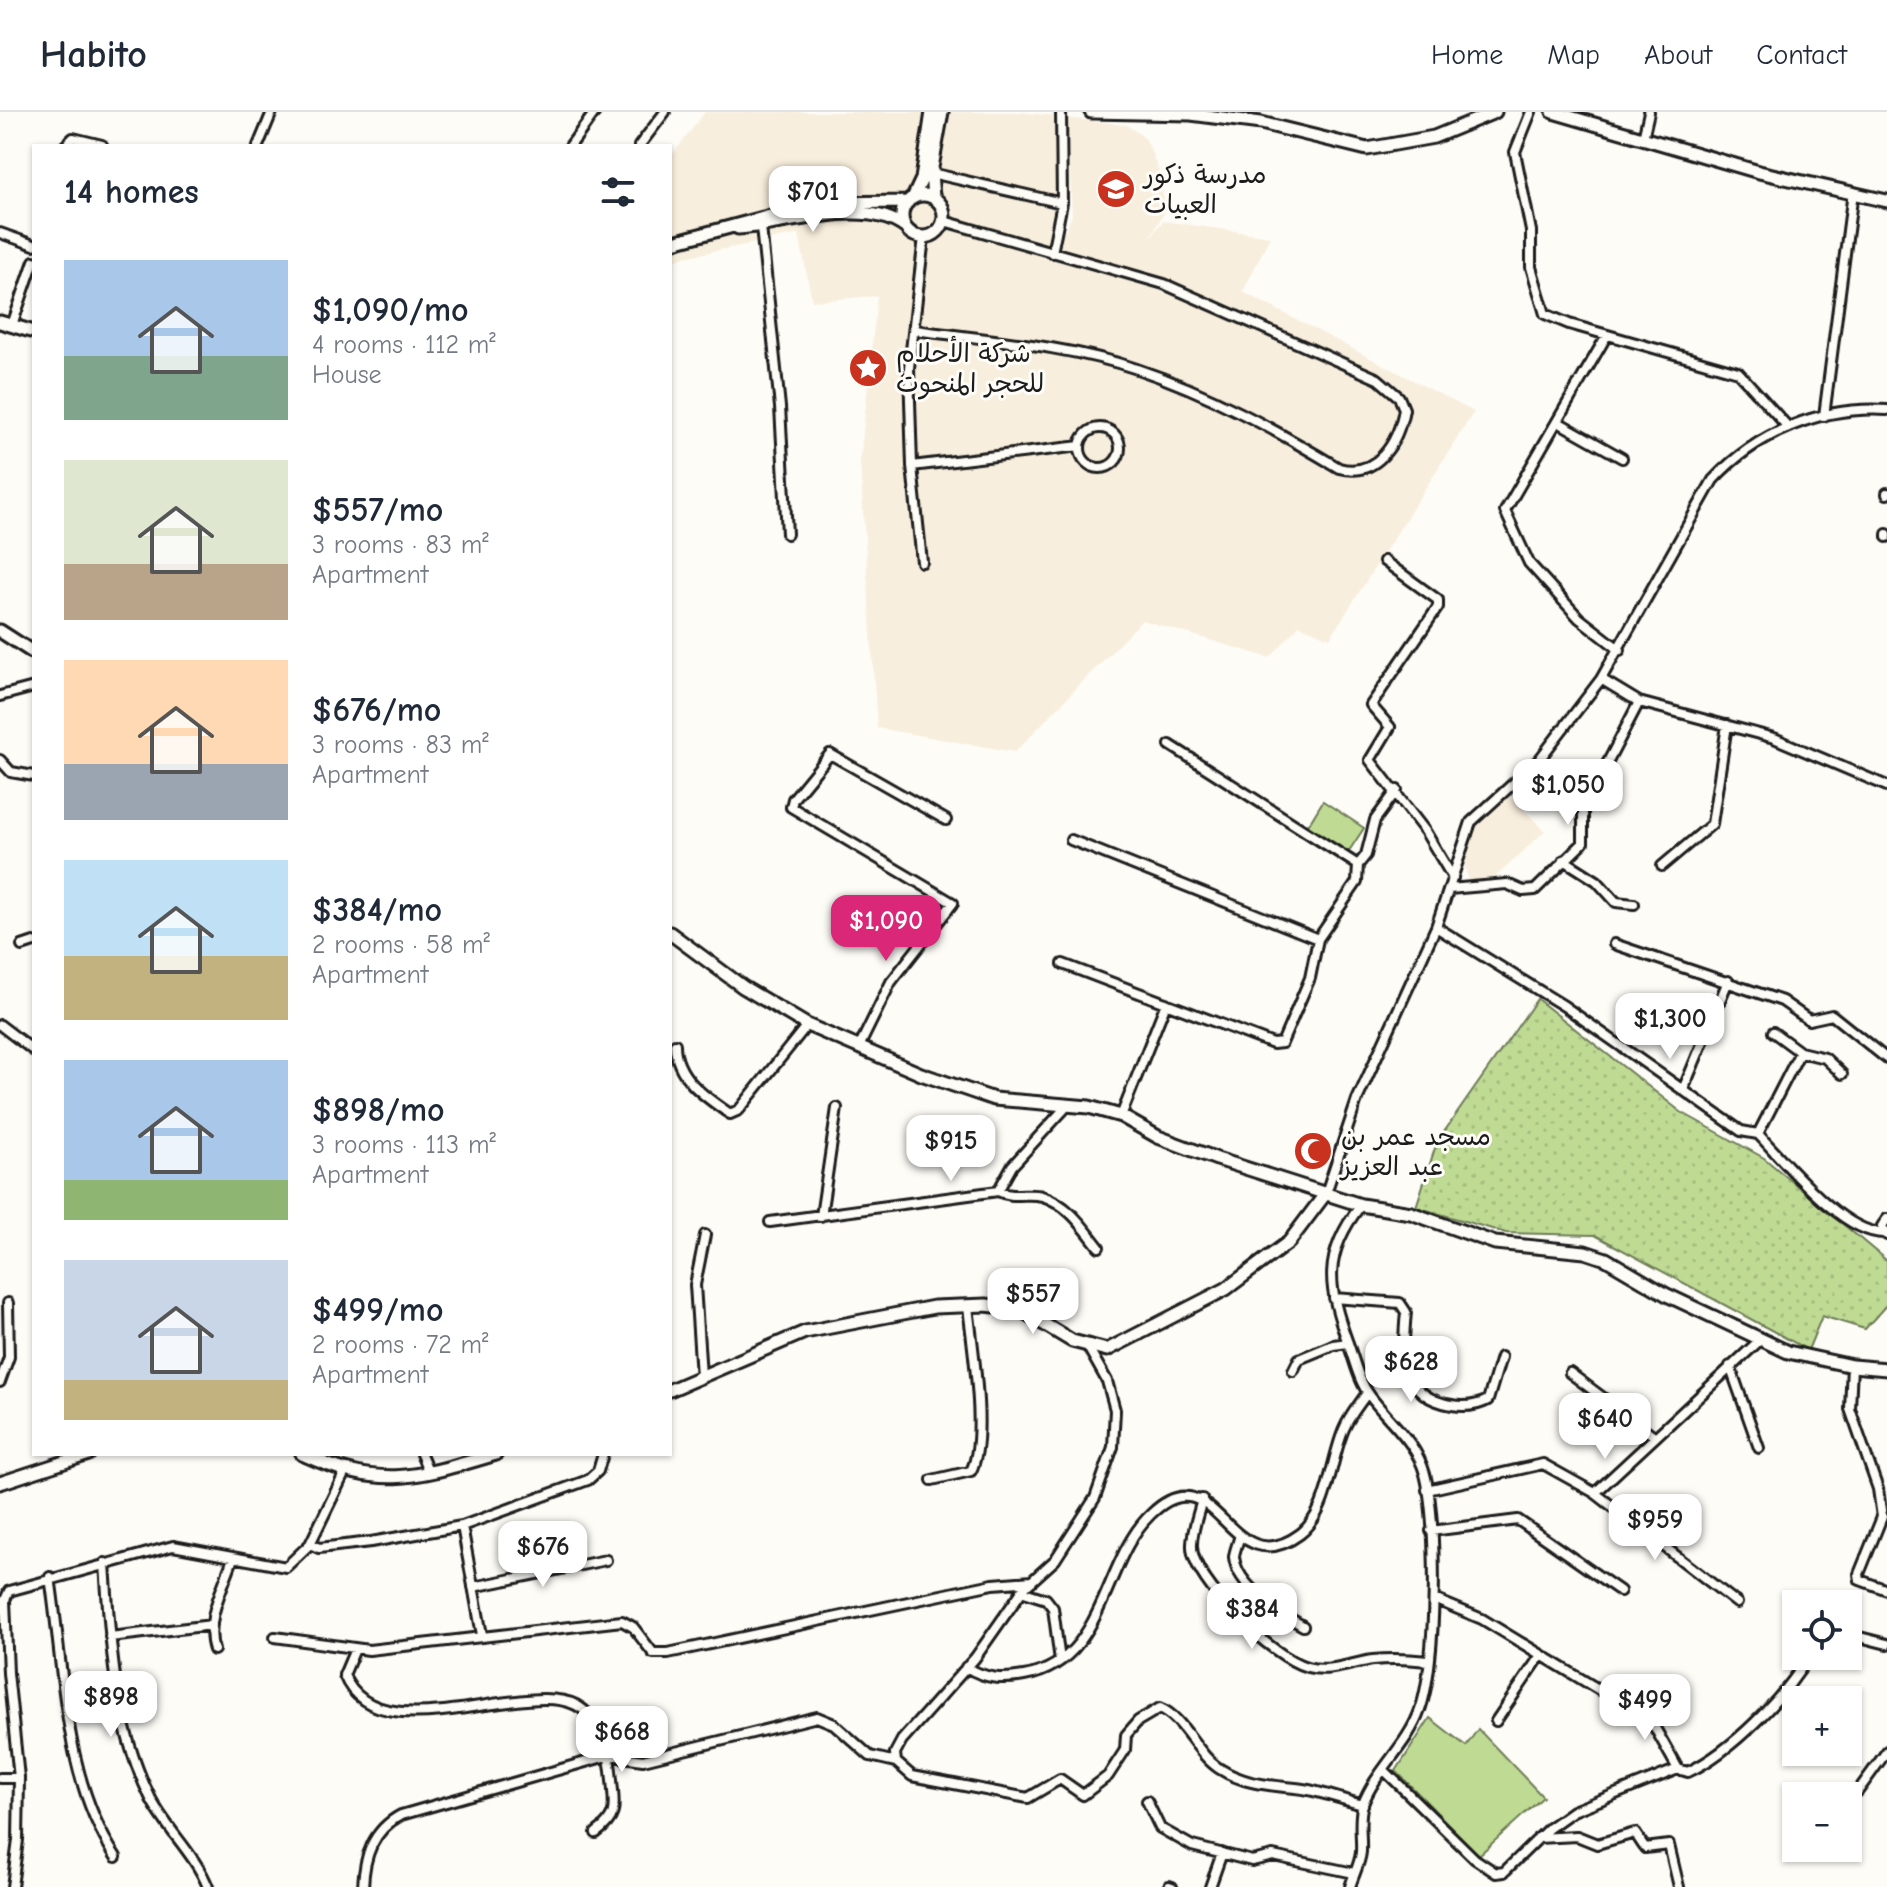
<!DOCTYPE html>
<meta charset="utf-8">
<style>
:root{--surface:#fff;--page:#f6f6f7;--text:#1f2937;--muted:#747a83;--line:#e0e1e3;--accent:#db2777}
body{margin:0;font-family:"Comic Neue","Playpen Sans Arabic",sans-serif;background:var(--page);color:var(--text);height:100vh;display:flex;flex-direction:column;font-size:30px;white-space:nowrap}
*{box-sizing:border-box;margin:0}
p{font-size:26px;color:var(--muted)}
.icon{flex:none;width:44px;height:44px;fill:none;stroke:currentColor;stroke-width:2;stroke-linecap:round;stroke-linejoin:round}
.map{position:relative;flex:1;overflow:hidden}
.details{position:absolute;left:32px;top:32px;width:640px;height:1312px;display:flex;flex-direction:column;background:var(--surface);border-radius:0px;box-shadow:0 2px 6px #0004}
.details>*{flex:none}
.buttons{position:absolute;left:1782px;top:1478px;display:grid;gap:16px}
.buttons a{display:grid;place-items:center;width:80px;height:80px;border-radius:0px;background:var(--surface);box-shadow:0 2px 6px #0004;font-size:40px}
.price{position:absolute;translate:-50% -68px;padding:0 18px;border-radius:16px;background:#fff;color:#222;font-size:26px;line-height:52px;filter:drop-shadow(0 2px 4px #0008)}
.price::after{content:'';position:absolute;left:50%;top:48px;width:24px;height:18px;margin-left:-12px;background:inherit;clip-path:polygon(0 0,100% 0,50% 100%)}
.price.on{background:var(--accent);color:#fff}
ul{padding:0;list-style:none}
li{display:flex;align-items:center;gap:24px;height:200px;padding:0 32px}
li span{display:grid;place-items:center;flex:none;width:224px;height:160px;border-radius:0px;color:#555}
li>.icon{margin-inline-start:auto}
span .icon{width:96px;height:96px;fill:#fffc;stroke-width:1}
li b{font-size:34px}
h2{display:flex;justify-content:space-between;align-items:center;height:96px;padding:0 32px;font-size:34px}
header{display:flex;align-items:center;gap:48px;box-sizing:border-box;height:112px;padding:0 40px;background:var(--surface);border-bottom:2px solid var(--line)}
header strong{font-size:38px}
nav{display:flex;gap:44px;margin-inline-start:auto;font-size:28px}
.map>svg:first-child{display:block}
</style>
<header>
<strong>Habito</strong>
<nav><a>Home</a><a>Map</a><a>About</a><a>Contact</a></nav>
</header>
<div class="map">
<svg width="1887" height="1775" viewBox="0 0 1887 1775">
<defs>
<pattern id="grass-dots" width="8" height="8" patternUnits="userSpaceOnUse" patternTransform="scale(2)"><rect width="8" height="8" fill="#bfdb93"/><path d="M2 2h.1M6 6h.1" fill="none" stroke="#a4bb7e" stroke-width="1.8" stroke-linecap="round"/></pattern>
</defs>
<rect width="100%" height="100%" fill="#fdfcf7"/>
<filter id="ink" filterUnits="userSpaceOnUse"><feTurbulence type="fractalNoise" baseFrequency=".0125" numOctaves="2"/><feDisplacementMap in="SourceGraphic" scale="16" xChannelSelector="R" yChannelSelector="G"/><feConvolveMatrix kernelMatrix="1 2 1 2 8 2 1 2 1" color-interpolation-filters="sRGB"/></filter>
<g filter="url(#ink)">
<!-- built -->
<path fill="#f8eedd" d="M705,0H1020L1053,4L1064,121L1072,103L1067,6L1127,13L1146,27L1158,56L1166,98L1149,126L1163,109L1270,124L1243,180L1474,300L1330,526L1299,513L1270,546L1142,508L1015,640L877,616L860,350L877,184L812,189L799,122L670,148V46Z
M1510,684L1545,719L1488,772H1470L1463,749L1473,714Z"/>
<!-- grass -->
<path fill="url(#grass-dots)" stroke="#6e7c58" stroke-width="2" d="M1537,887L1681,1000L1764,1046L1887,1149V1192L1865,1217L1822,1204L1808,1238L1595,1123L1506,1121L1416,1095L1437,1030Z"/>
<!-- green -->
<path fill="#bfdb93" stroke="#6e7c58" stroke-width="2" d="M1323,689L1364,716L1347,742L1306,717Z
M1430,1606L1466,1634L1478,1617L1543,1685L1479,1743L1396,1659Z"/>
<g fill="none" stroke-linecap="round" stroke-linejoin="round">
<defs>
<path id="street" d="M1531,0L1515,40L1531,119V155L1545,202L1569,212L1738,260L1788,315
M1643,26L1649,0
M65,34L73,26L102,33
M258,34L272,0
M570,34L595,0
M639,34L665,0
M931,61L1062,91
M761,115L780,295L787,422
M0,121L34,133
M1052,141L1062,91L1061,0
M12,213L34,149
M915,218C988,228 1067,233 1137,257C1209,281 1274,317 1339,356C1377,366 1398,331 1404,297L1399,285L1378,267L1164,172L944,109
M1607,223L1505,399L1529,451L1579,506L1620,538
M1824,304L1853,80
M1558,310L1622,346
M1080 336a20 20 0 1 1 40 0a20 20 0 1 1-40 0Z
M912,354L1080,334
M1887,381V382
M1887,422V425
M1384,449L1438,488V495L1371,593L1390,615L1370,648L1425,719L1453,766
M922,450L912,354L909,256L924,125
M1601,567L1639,590L1774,626L1887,674
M0,584L34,575
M1170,633L1358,753
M0,648L11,660L34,664
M1071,728L1318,827
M1564,748L1597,769L1616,790L1634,792
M1662,754L1712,712L1727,613
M1449,777L1507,772L1523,779L1535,778L1583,731V698L1639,590
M1436,815L1564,894L1741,1019L1758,1022C1786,1051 1844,1123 1885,1121
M1614,832L1782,889L1809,908L1832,903L1887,947
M22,834L34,830
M1063,852L1273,932L1282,931L1310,866L1318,827L1357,770L1358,753L1366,743L1375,708L1397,678
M0,913L34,939
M1773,920L1800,940L1825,946L1842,962
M675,932C675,965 705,985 730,1002L739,998L807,913
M859,935L891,870L953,791L791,695L793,687L830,642L946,708
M1683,978L1728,869
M1121,1004L1166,891
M1758,1022L1800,940
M998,1079L1012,1054L1067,994
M1326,1081L1357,988L1436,815L1471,710L1539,648L1601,567L1713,368C1757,320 1822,294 1887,298
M821,1104L837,996
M770,1110L998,1079C1013,1087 1027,1080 1042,1084C1067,1091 1084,1116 1099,1135
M1887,1123L1882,1114L1887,1107
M1334,1186L1400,1191L1406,1200C1402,1241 1400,1285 1452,1293C1464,1295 1477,1294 1488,1288L1501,1245
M1089,1237L1107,1269L1115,1298L1113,1335L1095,1386L1055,1448L1024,1476L975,1546L902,1628L895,1641L896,1650L912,1664L1028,1686L1060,1667L1083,1683L1108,1664L1125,1638L1126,1623L1138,1609L1160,1596C1185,1607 1196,1642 1220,1657C1247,1674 1273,1673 1303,1677C1323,1680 1343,1688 1363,1693
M1730,1254L1759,1336
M1852,1254L1850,1297L1878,1377L1882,1405L1859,1462L1860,1468L1887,1478
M1293,1259L1299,1247L1333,1233L1348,1231
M1570,1261L1654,1324
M701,1264L695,1173L705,1123
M0,1270L9,1245L8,1191
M421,1342L429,1361
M932,1368L971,1359C988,1326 972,1233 968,1194
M1427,1378L1543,1352L1595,1381L1760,1228
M1595,1381L1737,1491
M1202,1387C1199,1401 1191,1420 1192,1435C1193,1470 1273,1546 1307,1555C1329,1561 1351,1551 1373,1548C1392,1546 1410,1547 1428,1549
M462,1414L482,1523
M1431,1419L1518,1408L1620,1479
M1239,1426C1238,1431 1234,1440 1234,1445C1237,1475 1280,1501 1303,1514
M310,1432L319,1436L371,1430L462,1414L588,1368L598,1359L603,1342
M105,1451C110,1531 114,1613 151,1687C167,1718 195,1742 208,1775
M50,1465C64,1557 63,1666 116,1745
M473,1475L606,1448
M1021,1479L1046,1487L1053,1496L1060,1549
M1434,1487L1482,1507L1644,1605L1655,1616L1678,1657L1688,1660C1731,1640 1785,1585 1809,1544
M1848,1522L1887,1532
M110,1525L212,1513
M275,1525L369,1538L622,1509L633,1515L653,1541H668L993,1472L1032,1469
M355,1537L344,1563C375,1643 525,1566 576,1593C602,1607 610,1642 612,1668C614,1694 619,1704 596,1721
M214,1538C204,1509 224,1474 233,1446
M966,1555C986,1567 1002,1568 1024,1564C1106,1550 1102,1448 1151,1402C1217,1338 1228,1475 1300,1422C1329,1400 1330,1349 1344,1317C1350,1303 1359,1293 1367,1281
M1496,1609L1541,1543
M1384,1658L1475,1747L1496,1761L1504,1760L1549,1716L1573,1699L1678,1657
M0,1666H19
M1858,1679L1887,1639
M1147,1689L1160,1716L1192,1734L1252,1749L1273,1744L1354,1761
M1538,1726L1577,1724L1597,1732L1635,1721L1645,1736L1669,1733L1679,1775
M1169,1774L1172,1775
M12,1775L18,1728L19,1666L8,1561L5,1488L9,1479L173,1434L286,1455L310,1432L345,1360
M363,1775C364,1744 373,1718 401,1703L610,1643L643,1648L817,1605L834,1612L870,1644L896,1650
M1210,1775L1222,1741
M1350,1775C1353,1764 1360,1752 1361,1740C1362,1725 1358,1707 1363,1692C1376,1658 1408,1633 1420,1598C1437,1551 1438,1411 1425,1362C1416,1329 1390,1311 1370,1284C1359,1269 1355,1251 1349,1234C1328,1176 1321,1144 1361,1093"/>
<path id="secondary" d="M1091,0L1191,2L1261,11L1367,37L1434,25L1495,0
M1553,0L1759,60L1887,89
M902 104a21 21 0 1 1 42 0a21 21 0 1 1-42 0Z
M933,85L931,61L942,0
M913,86L922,67L932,0
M738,116C786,114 865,83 906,116
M670,131L819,91L908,90
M0,210L34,220
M0,519L34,541
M670,821L743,875L807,913L921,962L994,987L1089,995L1121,1004L1158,1025L1217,1047L1361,1093L1411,1101L1495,1131L1585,1140L1606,1147L1667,1183L1788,1240L1852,1254L1887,1257
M670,1278L805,1220L934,1195L986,1193L1019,1197L1072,1229L1107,1238L1226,1177L1289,1130L1326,1081
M302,1342C382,1378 415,1366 496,1342
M0,1371L89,1342"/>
</defs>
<!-- street casing -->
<use href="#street" stroke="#1c1c1c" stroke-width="14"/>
<!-- secondary casing -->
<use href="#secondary" stroke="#1c1c1c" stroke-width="17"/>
<!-- street -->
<use href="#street" stroke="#fdfcf7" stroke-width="8"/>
<!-- secondary -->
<use href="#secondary" stroke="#fdfcf7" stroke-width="11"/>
</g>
</g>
<!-- icons -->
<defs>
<symbol id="school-disc" viewBox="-11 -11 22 22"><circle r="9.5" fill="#c8321e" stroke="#fdfcf7"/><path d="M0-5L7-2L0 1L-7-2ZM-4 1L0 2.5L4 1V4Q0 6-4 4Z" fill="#fff"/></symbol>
<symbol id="sight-disc" viewBox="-11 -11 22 22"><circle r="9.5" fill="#c8321e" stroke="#fdfcf7"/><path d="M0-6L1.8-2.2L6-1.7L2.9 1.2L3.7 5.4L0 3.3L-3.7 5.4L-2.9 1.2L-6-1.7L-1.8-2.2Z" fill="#fff"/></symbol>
<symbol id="mosque-disc" viewBox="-11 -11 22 22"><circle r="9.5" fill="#c8321e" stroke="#fdfcf7"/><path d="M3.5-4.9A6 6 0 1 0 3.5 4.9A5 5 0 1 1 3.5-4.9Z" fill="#fff"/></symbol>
</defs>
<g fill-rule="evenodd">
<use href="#school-disc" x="1094" y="55" width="44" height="44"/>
<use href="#sight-disc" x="846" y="234" width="44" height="44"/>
<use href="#mosque-disc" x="1291" y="1017" width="44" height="44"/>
</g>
<g text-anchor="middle" stroke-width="6" stroke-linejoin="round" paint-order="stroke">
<!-- poi labels -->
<g font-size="26" fill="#1c1c1c" stroke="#fdfcf7" text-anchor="start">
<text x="1144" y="71">مدرسة ذكور<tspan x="1144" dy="30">العبيات</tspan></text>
<text x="896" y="250">شركة الأحلام<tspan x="896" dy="30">للحجر المنحوت</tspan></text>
<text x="1341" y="1033">مسجد عمر بن<tspan x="1341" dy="30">عبد العزيز</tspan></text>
</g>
</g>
</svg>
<div class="buttons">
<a><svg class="icon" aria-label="locate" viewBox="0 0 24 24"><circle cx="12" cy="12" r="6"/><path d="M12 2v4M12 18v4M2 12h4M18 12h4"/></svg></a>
<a>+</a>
<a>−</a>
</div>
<b class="price" style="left:813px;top:122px">$701</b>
<b class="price" style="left:1568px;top:715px">$1,050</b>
<b class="price on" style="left:886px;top:851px">$1,090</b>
<b class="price" style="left:1670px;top:949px">$1,300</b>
<b class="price" style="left:951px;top:1071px">$915</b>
<b class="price" style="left:1033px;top:1224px">$557</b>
<b class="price" style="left:1411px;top:1292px">$628</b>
<b class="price" style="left:1605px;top:1349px">$640</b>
<b class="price" style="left:1655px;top:1450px">$959</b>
<b class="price" style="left:543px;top:1477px">$676</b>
<b class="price" style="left:1252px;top:1539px">$384</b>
<b class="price" style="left:111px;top:1627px">$898</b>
<b class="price" style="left:1645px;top:1630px">$499</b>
<b class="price" style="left:622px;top:1662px">$668</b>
<section class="details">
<h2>14 homes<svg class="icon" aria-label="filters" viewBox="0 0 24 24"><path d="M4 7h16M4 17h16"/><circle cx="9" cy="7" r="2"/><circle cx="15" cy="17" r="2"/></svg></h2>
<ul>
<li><span style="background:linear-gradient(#a9c7e8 60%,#7fa58c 0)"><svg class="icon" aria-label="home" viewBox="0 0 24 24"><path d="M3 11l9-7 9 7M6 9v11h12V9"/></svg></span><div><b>$1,090/mo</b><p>4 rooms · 112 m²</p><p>House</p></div></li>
<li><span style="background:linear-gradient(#dfe7d0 65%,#b9a48a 0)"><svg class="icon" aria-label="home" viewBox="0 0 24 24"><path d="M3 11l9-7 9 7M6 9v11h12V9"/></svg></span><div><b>$557/mo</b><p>3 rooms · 83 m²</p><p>Apartment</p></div></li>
<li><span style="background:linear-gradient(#ffd9b3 65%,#9aa5b1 0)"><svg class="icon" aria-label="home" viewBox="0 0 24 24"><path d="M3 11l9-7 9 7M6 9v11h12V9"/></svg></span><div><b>$676/mo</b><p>3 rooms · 83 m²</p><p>Apartment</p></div></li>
<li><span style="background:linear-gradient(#bfe0f5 60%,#c2b280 0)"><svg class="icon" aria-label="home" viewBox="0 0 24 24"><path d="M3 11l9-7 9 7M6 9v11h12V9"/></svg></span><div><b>$384/mo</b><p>2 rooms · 58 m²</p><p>Apartment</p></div></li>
<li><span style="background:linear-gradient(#a9c7e8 75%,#8fb573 0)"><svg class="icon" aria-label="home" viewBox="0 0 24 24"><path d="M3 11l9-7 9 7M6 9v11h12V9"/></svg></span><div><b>$898/mo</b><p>3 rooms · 113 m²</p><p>Apartment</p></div></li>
<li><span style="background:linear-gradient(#c9d6e8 75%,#c2b280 0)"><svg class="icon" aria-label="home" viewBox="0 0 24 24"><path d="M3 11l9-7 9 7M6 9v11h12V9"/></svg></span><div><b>$499/mo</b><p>2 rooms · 72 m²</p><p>Apartment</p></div></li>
</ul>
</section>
</div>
